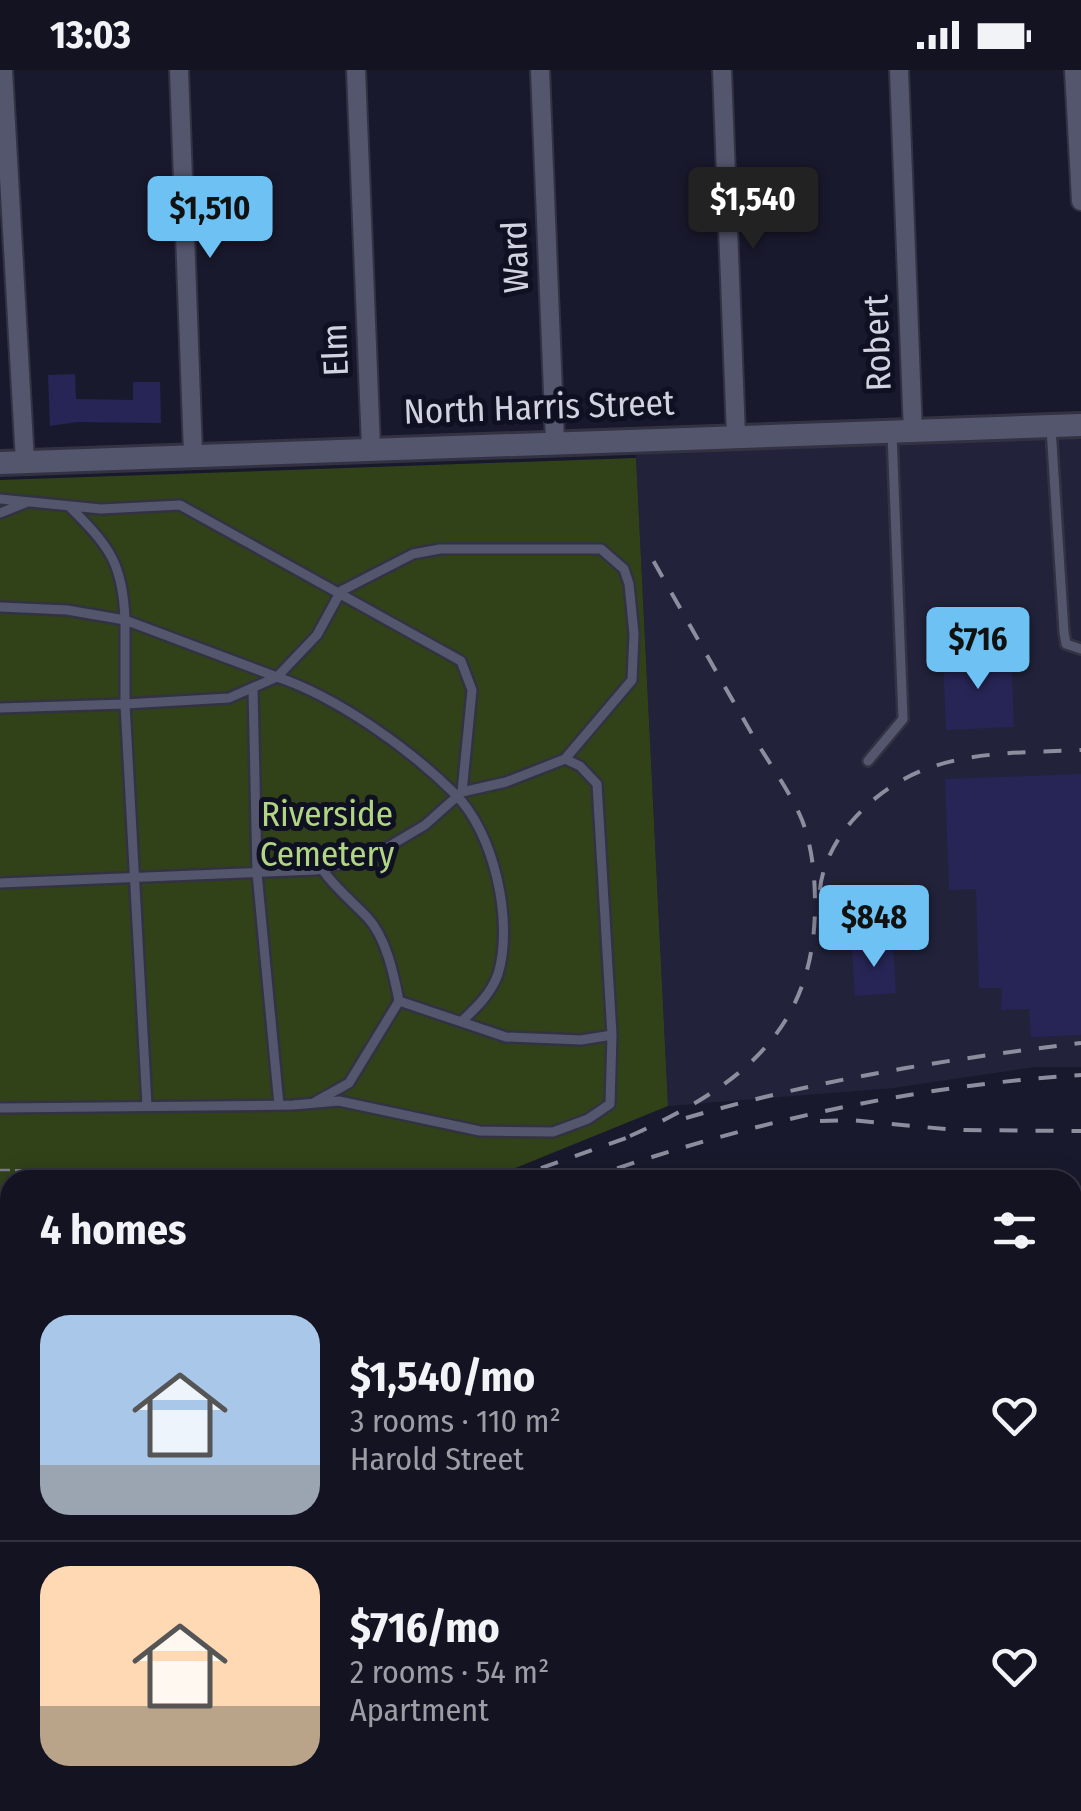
<!DOCTYPE html>
<meta charset="utf-8">
<style>
:root{--surface:#131322;--page:#20202f;--text:#f1f3f6;--muted:#9d9ea5;--line:#323240;--accent:#6ec2f3}
body{margin:0;font-family:"Fira Sans Condensed",sans-serif;background:var(--page);color:var(--text);height:100vh;display:flex;flex-direction:column;font-size:38px;white-space:nowrap}
*{box-sizing:border-box;margin:0}
p{font-size:32px;color:var(--muted)}
.icon{flex:none;width:55px;height:55px;fill:none;stroke:currentColor;stroke-width:2;stroke-linecap:round;stroke-linejoin:round}
.map{position:relative;flex:1;overflow:hidden}
.side{position:absolute;left:0px;top:1100px;width:1082px;height:642px;display:flex;flex-direction:column;background:var(--surface);border-radius:30px 30px 0 0;box-shadow:0 5px 25px #0003,0 0 0 2px var(--line)}
.side>*{flex:none}
.price{position:absolute;translate:-50% -85px;padding:0 22px;border-radius:10px;background:var(--accent);color:#111;font-size:32px;line-height:65px;filter:drop-shadow(0 2px 5px #0008)}
.price::after{content:'';position:absolute;left:50%;top:60px;width:30px;height:22px;margin-left:-15px;background:inherit;clip-path:polygon(0 0,100% 0,50% 100%)}
.price.on{background:#222;color:#fff}
ul{padding:0;list-style:none}
li{display:flex;align-items:center;gap:30px;height:250px;padding:0 40px}
li+li{border-top:2px solid var(--line)}
li span{display:grid;place-items:center;flex:none;width:280px;height:200px;border-radius:30px;color:#555}
li>.icon{margin-inline-start:auto}
span .icon{width:120px;height:120px;fill:#fffc;stroke-width:1}
li b{font-size:42px}
h2{display:flex;justify-content:space-between;align-items:center;height:120px;padding:0 40px;font-size:42px}
.status{display:flex;justify-content:space-between;align-items:center;height:70px;padding:0 50px;background:var(--surface);direction:ltr}
.status svg{height:28px;fill:currentColor}
.map>svg:first-child{display:block}
</style>
<div class="status"><b>13:03</b><svg viewBox="0 0 49 12"><path d="M0 12V9h3v3zM5 12V6h3v6zM10 12V3h3v9zM15 12V0h3v12zM26 1h20v11H26zM47 4h2v5h-2z"/></svg></div>
<div class="map">
<svg width="1081" height="1741" viewBox="0 0 1081 1741">
<rect width="100%" height="100%" fill="#19192d"/>
<!-- built -->
<path fill="#22223b" d="M1081,352V997H1034L893,1018L668,1036L636,388L640,370Z"/>
<!-- green -->
<path fill="#314219" d="M636,388L668,1036L486,1110H10V1305L0,1308V410Z
M1073,1258L1081,1276V1741H0V1450L10,1443V1732H1072Z"/>
<!-- water -->
<path fill="#18454e" stroke="#50707a" stroke-width="2.5" d="M1072,1189L1081,1202V1328L1073,1295Z"/>
<!-- building -->
<path fill="#272555" d="M75,304L76,329L133,330V312H160L161,353L77,352L50,356L48,305Z
M1011,585L1014,657L946,660L943,587Z
M1081,704V965L1031,967L1029,939L1001,940L1002,918H979L976,819L949,820L945,709Z
M893,875L896,923L855,926L852,877Z"/>
<g fill="none" stroke-linecap="round" stroke-linejoin="round">
<defs>
<path id="service" d="M1051,358L1064,562L1066,574L1081,579
M0,429L101,439L180,435L461,591L472,620L462,722
M0,443L25,433
M0,537L67,540L125,550C123,493 109,476 70,437
M253,620L257,803L279,1035
M0,638L125,634L147,1036
M868,691L903,649L892,363
M0,813L316,800L371,787L425,755L462,722L506,712L565,689L580,696L597,714L612,965L610,1034L588,1049L553,1062L480,1061L339,1031L293,1035L0,1038
M399,931L506,967L581,970L612,965
M461,952C476,938 491,924 498,904C514,852 494,762 455,724C410,679 337,627 277,607L229,628L125,634V550L277,607L317,565L341,521L413,484L440,479H601L624,499L629,514L634,564L632,610L565,689
M315,1032L349,1013L399,931C394,905 386,867 367,847C352,831 335,818 322,799
M225,1732V1741
M692,1732L693,1741"/>
<path id="minor" d="M3,0L25,392
M179,0L193,383
M356,0L371,377
M540,0L555,372
M722,0L736,366
M899,0L913,363
M1074,0L1081,131"/>
<path id="tertiary" d="M0,393L1081,355"/>
</defs>
<!-- service casing -->
<use href="#service" stroke="#323242" stroke-width="14"/>
<!-- minor casing -->
<use href="#minor" stroke="#323242" stroke-width="22"/>
<!-- tertiary casing -->
<use href="#tertiary" stroke="#323242" stroke-width="28"/>
<!-- path -->
<path stroke="#797a8b" stroke-width="2.5" stroke-dasharray="10 5" stroke-linecap="butt" d="M0,1100L81,1101L111,1110
M1072,1459L1081,1479
M0,1628L10,1626
M1072,1632L1081,1631
M111,1732L112,1741
M945,1732L949,1741
M740,1741L742,1732"/>
<!-- service -->
<use href="#service" stroke="#54566e" stroke-width="9"/>
<!-- minor -->
<use href="#minor" stroke="#54566e" stroke-width="18"/>
<!-- tertiary -->
<use href="#tertiary" stroke="#54566e" stroke-width="22"/>
<!-- rail -->
<path stroke="#8c8d9d" stroke-width="4" stroke-dasharray="18 18" stroke-linecap="butt" d="M820,820C822,795 836,769 852,751C915,679 993,684 1081,680
M686,1048C815,1010 948,989 1081,973
M820,1051L851,1050L955,1060L1081,1061
M630,1066C737,1018 816,962 815,833C815,806 812,776 802,750C790,721 768,692 752,664C718,605 684,545 650,485
M507,1110L643,1062
M583,1110C745,1053 910,1016 1081,1005
M0,1314L10,1310"/>
</g>
<g text-anchor="middle" stroke-width="10" stroke-linejoin="round" paint-order="stroke">
<!-- street labels -->
<g font-size="35" fill="#d2d3e1" stroke="#101023">
<text transform="translate(515 187) rotate(-92)" y="12">Ward</text>
<text transform="translate(877 273) rotate(-92)" y="12">Robert</text>
<text transform="translate(335 280) rotate(-92)" y="12">Elm</text>
<text transform="translate(539 337) rotate(-2)" y="12">North Harris Street</text>
</g>
<!-- park labels -->
<g font-size="35" fill="#b1d583" stroke="#101023">
<text x="327" y="756">Riverside<tspan x="327" dy="40">Cemetery</tspan></text>
</g>
</g>
</svg>
<b class="price on" style="left:753px;top:182px">$1,540</b>
<b class="price" style="left:210px;top:191px">$1,510</b>
<b class="price" style="left:978px;top:622px">$716</b>
<b class="price" style="left:874px;top:900px">$848</b>
<section class="side">
<h2>4 homes<svg class="icon" aria-label="filters" viewBox="0 0 24 24"><path d="M4 7h16M4 17h16"/><circle cx="9" cy="7" r="2"/><circle cx="15" cy="17" r="2"/></svg></h2>
<ul>
<li><span style="background:linear-gradient(#a9c7e8 75%,#9aa5b1 0)"><svg class="icon" aria-label="home" viewBox="0 0 24 24"><path d="M3 11l9-7 9 7M6 9v11h12V9"/></svg></span><div><b>$1,540/mo</b><p>3 rooms · 110 m²</p><p>Harold Street</p></div><svg class="icon" aria-label="heart" viewBox="0 0 24 24"><path d="M12 20l-8-8c-3-5 5-10 8-4 3-6 11-1 8 4z"/></svg></li>
<li><span style="background:linear-gradient(#ffd9b3 70%,#b9a48a 0)"><svg class="icon" aria-label="home" viewBox="0 0 24 24"><path d="M3 11l9-7 9 7M6 9v11h12V9"/></svg></span><div><b>$716/mo</b><p>2 rooms · 54 m²</p><p>Apartment</p></div><svg class="icon" aria-label="heart" viewBox="0 0 24 24"><path d="M12 20l-8-8c-3-5 5-10 8-4 3-6 11-1 8 4z"/></svg></li>
</ul>
</section>
</div>
